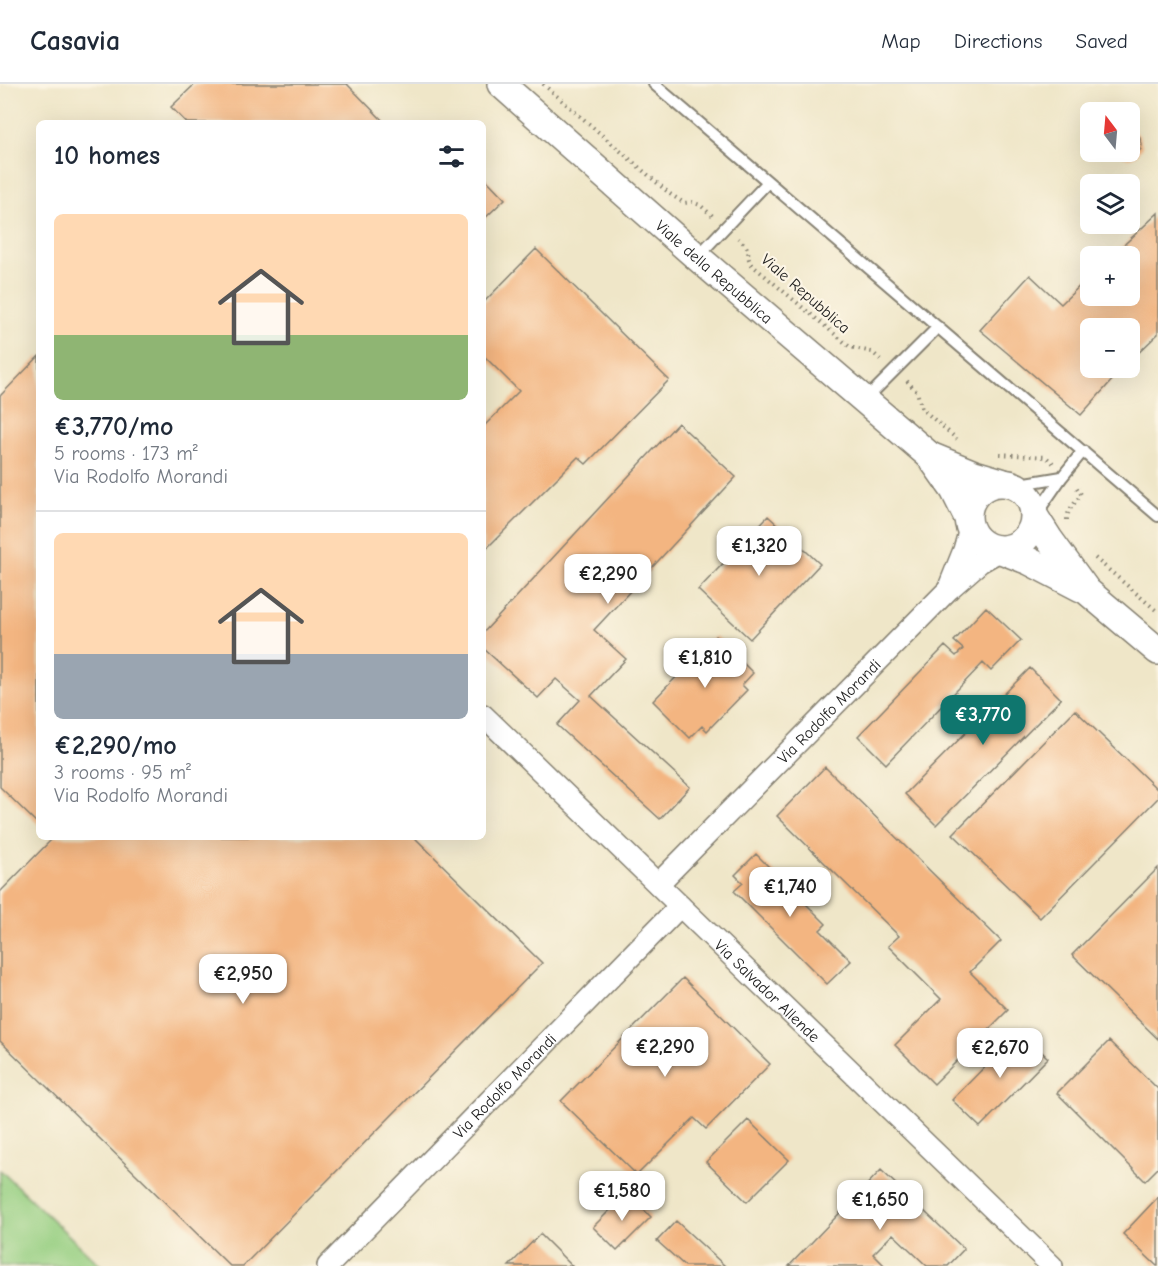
<!DOCTYPE html>
<meta charset="utf-8">
<style>
:root{--surface:#fff;--page:#f2f2f3;--text:#1f2937;--muted:#747a83;--line:#e0e1e3;--accent:#0f766e}
body{margin:0;font-family:"Comic Neue",sans-serif;background:var(--page);color:var(--text);height:100vh;display:flex;flex-direction:column;font-size:22px;white-space:nowrap}
*{box-sizing:border-box;margin:0}
p{font-size:20px;color:var(--muted)}
.icon{flex:none;width:33px;height:33px;fill:none;stroke:currentColor;stroke-width:2;stroke-linecap:round;stroke-linejoin:round}
.map{position:relative;flex:1;overflow:hidden}
.drawer{position:absolute;left:36px;top:36px;width:450px;height:720px;display:flex;flex-direction:column;background:var(--surface);border-radius:9px;box-shadow:0 6px 24px #0002}
.drawer>*{flex:none}
.needle{width:39px;rotate:344deg}
.buttons{position:absolute;left:1080px;top:18px;display:grid;gap:12px}
.buttons a{display:grid;place-items:center;width:60px;height:60px;border-radius:9px;background:var(--surface);box-shadow:0 6px 24px #0002;font-size:30px}
.price{position:absolute;translate:-50% -51px;padding:0 14px;border-radius:12px;background:#fff;color:#222;font-size:20px;line-height:39px;filter:drop-shadow(0 2px 3px #0008)}
.price::after{content:'';position:absolute;left:50%;top:36px;width:18px;height:14px;margin-left:-9px;background:inherit;clip-path:polygon(0 0,100% 0,50% 100%)}
.price.active{background:var(--accent);color:#fff}
ul{padding:0;list-style:none}
li{display:grid;align-content:center;gap:12px;height:318px;padding:0 18px}
li+li{border-top:2px solid var(--line)}
li span{display:grid;place-items:center;height:186px;border-radius:9px;color:#555}
li>.icon{margin-inline-start:auto}
span .icon{width:108px;height:108px;fill:#fffc;stroke-width:1}
li b{font-size:26px}
h2{display:flex;justify-content:space-between;align-items:center;height:72px;padding:0 18px;font-size:26px}
header{display:flex;align-items:center;gap:36px;box-sizing:border-box;height:84px;padding:0 30px;background:var(--surface);border-bottom:2px solid var(--line)}
header strong{font-size:28px}
nav{display:flex;gap:33px;margin-inline-start:auto;font-size:21px}
.map>svg:first-child{display:block}
</style>
<header>
<strong>Casavia</strong>
<nav><a>Map</a><a>Directions</a><a>Saved</a></nav>
</header>
<div class="map">
<svg width="1158" height="1182" viewBox="0 0 1158 1182">
<rect width="100%" height="100%" fill="#fcf5e5"/>
<filter id="ink" filterUnits="userSpaceOnUse"><feTurbulence type="fractalNoise" baseFrequency=".0167" numOctaves="2"/><feDisplacementMap in="SourceGraphic" scale="12" xChannelSelector="R" yChannelSelector="G"/><feConvolveMatrix kernelMatrix="1 2 1 2 8 2 1 2 1" color-interpolation-filters="sRGB"/></filter>
<filter id="wash" filterUnits="userSpaceOnUse"><feTurbulence type="fractalNoise" baseFrequency=".008" numOctaves="4" result="noise"/><feDisplacementMap in="SourceGraphic" scale="24" xChannelSelector="R" yChannelSelector="G"/><feGaussianBlur stdDeviation="1.35" result="paint"/><feColorMatrix in="noise" values="0 0 0 0 0 0 0 0 0 0 0 0 0 0 0 0 0 1.4 0 .05"/><feComposite in="paint" operator="in"/></filter>
<g filter="url(#wash)">
<rect width="100%" height="100%" fill="#efe6c8"/>
<!-- green -->
<path fill="#97cf82" stroke="#5a764f" stroke-width="1.5" d="M0,1086L101,1182H0Z"/>
<g id="blocks">
<!-- building -->
<path fill="#f3b581" d="M195,0H347L385,39H187L171,23Z
M1130,47L1136,49L1139,52L1142,61L1141,65L1135,72L1127,74L1123,72L1117,68H1130Z
M483,92L505,115L483,136Z
M1158,129V250L1130,277V244H1090V284H1123L1081,331L980,246L1030,191L1061,220L1090,192V212H1130V172H1112Z
M536,165L669,296L586,380L578,373L483,468V343L519,307L483,271V219Z
M39,272V741L0,703V312Z
M678,339L736,393L594,546L626,575L591,612L690,703L660,735L557,641L580,616L556,595L538,614L483,564V549Z
M768,432L820,480L750,555L698,506Z
M986,523L1021,556L991,587L983,579L886,680L858,652L945,562L956,572L963,565L954,557Z
M716,552L753,589L742,601L747,606L707,647L702,642L690,654L653,617Z
M1030,584L1061,615L936,741L905,710Z
M1075,626L1158,706V714L1040,834L953,750Z
M825,683L1001,857L970,888L1008,926L934,1000L895,961L941,915L888,862L899,852L777,732Z
M51,753H414L542,879L243,1182H230L0,957V808L53,754Z
M756,770L826,840L820,846L851,877L827,900L734,807L743,799L735,791Z
M1158,784V955L1072,871Z
M683,894L770,980L706,1045L694,1034L637,1091L561,1017Z
M1020,947L1048,974L980,1043L952,1016Z
M1109,957L1158,1005V1084L1145,1097L1057,1009Z
M748,1036L789,1076L747,1118L706,1078Z
M881,1086L964,1165L948,1182H927L893,1150L873,1170L885,1182H789Z
M627,1109L651,1133L617,1167L593,1143Z
M1158,1113V1182H1157L1123,1150Z
M676,1137L725,1182H685L657,1157Z
M540,1150L572,1182H509Z"/>
</g>
</g>
<g filter="url(#ink)">
<use href="#blocks" fill-opacity="0" stroke="#868172" stroke-width="1.5"/>
<g fill="none" stroke-linecap="round" stroke-linejoin="round">
<defs>
<path id="service" d="M654,0L1158,432
M698,172L768,98
M866,315L938,243
M1014,401L1062,393
M1035,432L1062,393L1083,367"/>
<g id="minor">
<path d="M950,501L964,466L970,445"/>
<path id="s1" d="M483,631L1052,1182"/>
<path id="s2" d="M658,800L949,505L980,478L1001,466"/>
<path id="s3" d="M328,1182L680,822"/>
</g>
<g id="tertiary">
<path id="s4" d="M501,0L697,173L930,372L954,406L967,432"/>
<path d="M930,372L974,390L1001,398"/>
<circle cx="1001" cy="432" r="33"/>
<path d="M1035,433L1049,455L1087,507L1158,567"/>
<path d="M1001,466L1029,477L1081,504"/>
</g>
</defs>
<!-- service casing -->
<use href="#service" stroke="#868172" stroke-width="14"/>
<!-- minor casing -->
<use href="#minor" stroke="#868172" stroke-width="24"/>
<!-- tertiary casing -->
<use href="#tertiary" stroke="#868172" stroke-width="30"/>
<!-- path -->
<path stroke="#868172" stroke-width="4" stroke-dasharray="1.5 4.5" stroke-linecap="butt" d="M543,0L670,110L684,119L692,118L700,121L714,133
M738,154C741,157 745,160 747,164C750,171 746,172 752,181L850,263L872,268L882,277
M907,297L917,308L922,325L957,355
M1000,370L1046,373L1053,379
M1067,436C1067,425 1076,419 1081,410L1075,401
M1095,474L1158,528"/>
<!-- service -->
<use href="#service" stroke="#fff" stroke-width="10"/>
<!-- minor -->
<use href="#minor" stroke="#fff" stroke-width="21"/>
<!-- tertiary -->
<use href="#tertiary" stroke="#fff" stroke-width="27"/>
</g>
</g>
<g text-anchor="middle" stroke-width="4.5" stroke-linejoin="round" paint-order="stroke">
<!-- street labels -->
<g font-size="16" fill="#1c1c1c" stroke="#fcf5e5">
<text dy="6" stroke="none"><textPath href="#s4" startOffset="284">Viale della Repubblica</textPath></text>
<text transform="translate(806 209) rotate(41)" y="6">Viale Repubblica</text>
<text dy="6" stroke="none"><textPath href="#s2" startOffset="243">Via Rodolfo Morandi</textPath></text>
<text dy="6" stroke="none"><textPath href="#s1" startOffset="396">Via Salvador Allende</textPath></text>
<text dy="6" stroke="none"><textPath href="#s3" startOffset="252">Via Rodolfo Morandi</textPath></text>
</g>
</g>
</svg>
<div class="buttons">
<a><svg class="needle" viewBox="-14 -14 28 28"><path d="M0-13l5 13h-10z" fill="#e53935"/><path d="M0 13l5-13h-10z" fill="#747a83"/></svg></a>
<a><svg class="icon" aria-label="layers" viewBox="0 0 24 24"><path d="M12 4l9 5-9 5-9-5zM3 14l9 5 9-5"/></svg></a>
<a>+</a>
<a>−</a>
</div>
<b class="price" style="left:759px;top:493px">€1,320</b>
<b class="price" style="left:608px;top:521px">€2,290</b>
<b class="price" style="left:705px;top:605px">€1,810</b>
<b class="price active" style="left:983px;top:662px">€3,770</b>
<b class="price" style="left:790px;top:834px">€1,740</b>
<b class="price" style="left:243px;top:921px">€2,950</b>
<b class="price" style="left:665px;top:994px">€2,290</b>
<b class="price" style="left:1000px;top:995px">€2,670</b>
<b class="price" style="left:622px;top:1138px">€1,580</b>
<b class="price" style="left:880px;top:1147px">€1,650</b>
<section class="drawer">
<h2>10 homes<svg class="icon" aria-label="filters" viewBox="0 0 24 24"><path d="M4 7h16M4 17h16"/><circle cx="9" cy="7" r="2"/><circle cx="15" cy="17" r="2"/></svg></h2>
<ul>
<li><span style="background:linear-gradient(#ffd9b3 65%,#8fb573 0)"><svg class="icon" aria-label="home" viewBox="0 0 24 24"><path d="M3 11l9-7 9 7M6 9v11h12V9"/></svg></span><div><b>€3,770/mo</b><p>5 rooms · 173 m²</p><p>Via Rodolfo Morandi</p></div></li>
<li><span style="background:linear-gradient(#ffd9b3 65%,#9aa5b1 0)"><svg class="icon" aria-label="home" viewBox="0 0 24 24"><path d="M3 11l9-7 9 7M6 9v11h12V9"/></svg></span><div><b>€2,290/mo</b><p>3 rooms · 95 m²</p><p>Via Rodolfo Morandi</p></div></li>
</ul>
</section>
</div>
